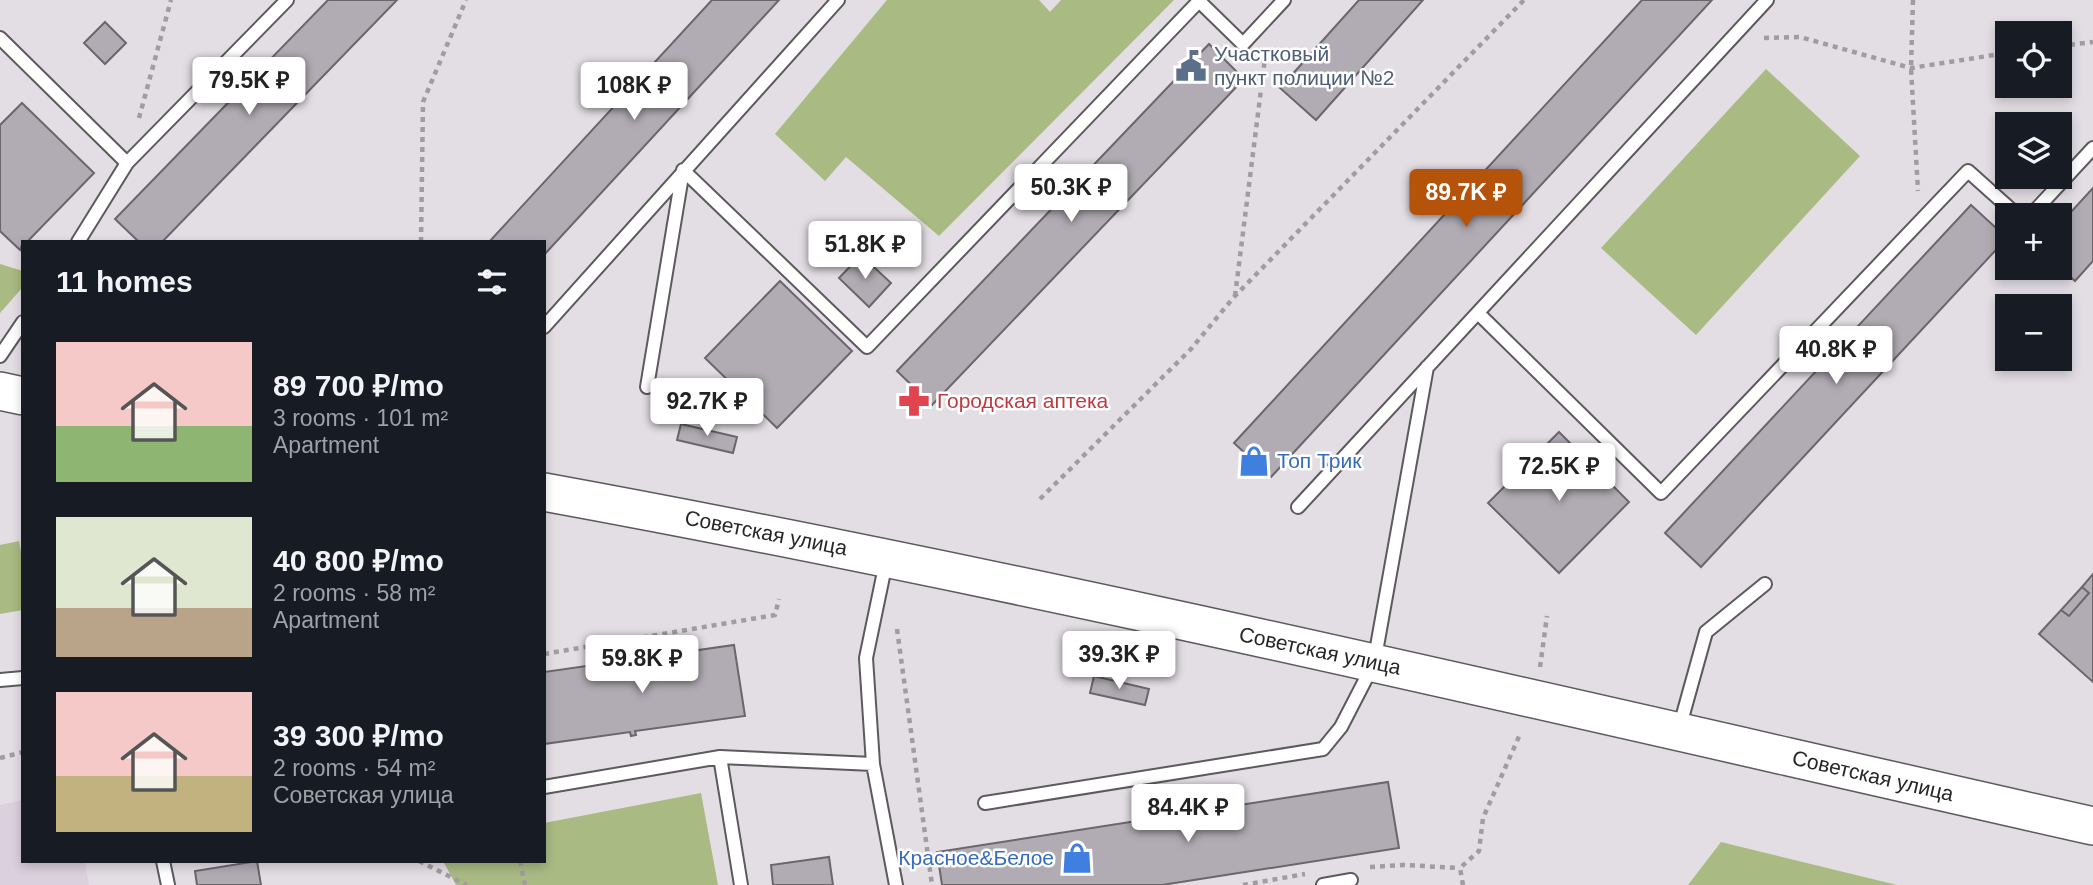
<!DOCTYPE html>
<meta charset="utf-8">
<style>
:root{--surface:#171b24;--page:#20242c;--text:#f1f3f6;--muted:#9ea1a6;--accent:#b45309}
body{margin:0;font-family:Arial,sans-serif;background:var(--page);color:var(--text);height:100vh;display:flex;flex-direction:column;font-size:26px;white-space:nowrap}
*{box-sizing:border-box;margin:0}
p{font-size:23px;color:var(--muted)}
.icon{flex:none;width:38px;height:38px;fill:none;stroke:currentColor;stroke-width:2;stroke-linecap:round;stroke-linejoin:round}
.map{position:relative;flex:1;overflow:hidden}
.sheet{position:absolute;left:21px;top:240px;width:525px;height:623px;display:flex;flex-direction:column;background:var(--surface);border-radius:0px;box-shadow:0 4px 10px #0003}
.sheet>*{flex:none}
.controls{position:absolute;left:1995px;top:21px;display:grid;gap:14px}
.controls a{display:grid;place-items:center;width:77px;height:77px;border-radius:0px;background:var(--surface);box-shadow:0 4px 10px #0003;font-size:35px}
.price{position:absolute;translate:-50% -60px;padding:0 16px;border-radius:7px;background:#fff;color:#222;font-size:23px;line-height:46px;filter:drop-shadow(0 2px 4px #0008)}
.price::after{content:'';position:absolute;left:50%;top:42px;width:21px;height:16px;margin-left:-10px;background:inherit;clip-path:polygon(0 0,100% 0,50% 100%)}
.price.on{background:var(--accent);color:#fff}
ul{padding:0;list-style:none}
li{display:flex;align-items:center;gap:21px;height:175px;padding:0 35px}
li span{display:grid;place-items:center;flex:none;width:196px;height:140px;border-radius:0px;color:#555}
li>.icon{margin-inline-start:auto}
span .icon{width:84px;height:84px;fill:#fffc;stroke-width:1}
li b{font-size:30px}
h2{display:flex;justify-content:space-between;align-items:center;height:84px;padding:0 35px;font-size:30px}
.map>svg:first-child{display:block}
</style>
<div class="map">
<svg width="2093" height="885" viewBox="0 0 2093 885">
<rect width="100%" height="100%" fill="#e3dee4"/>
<!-- built -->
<path fill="#dbd1de" d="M23,800V861H85L89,885H0V805Z"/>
<!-- green -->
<path fill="#a9ba83" d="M887,0H1039L1050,12L1061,0H1174L939,236L846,157L825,181L775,134Z
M1766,69L1860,156L1696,335L1601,248Z
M0,264L23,271V287L0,313Z
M19,541L23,563V610L0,614V545Z
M701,793L718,885H456L443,861H544V823Z
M1721,842L1897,885H1688Z"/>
<!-- building -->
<path fill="#b1acb3" stroke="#6a666c" stroke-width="2" d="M328,0H397L162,242H139L115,219Z
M712,0H779L544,255V242H489Z
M1359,0H1423L1316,120L1280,88Z
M1642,0H1712L1271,477L1234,443Z
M105,22L126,43L105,64L84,43Z
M1209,44L1244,79L932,405L897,371Z
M22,103L94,173L27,242H23L20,250L0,231V125Z
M2093,188V261L2075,281L2060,267V224Z
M1971,205L2007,238L1701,567L1665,533Z
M861,255L891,283L869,307L839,278Z
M780,281L852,351L777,428L705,358Z
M681,424L737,437L733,453L677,440Z
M1559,432L1629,502L1559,573L1488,503Z
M2093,574V682L2039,634L2061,610L2069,616L2089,593L2082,587Z
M2082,587L2089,593L2069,616L2061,610Z
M734,645L745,716L635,731L636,735L631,736L630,732L544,744V672Z
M1094,676L1149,689L1145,705L1090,693Z
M1388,782L1399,848L1162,885H942L937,852Z
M829,857L833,885H773L771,865Z
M257,861L261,885H197L195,871Z"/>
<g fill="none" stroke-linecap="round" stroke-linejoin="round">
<defs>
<path id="service" d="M0,38L127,163L78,242
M127,163L287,0
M2031,215L2093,148
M1479,314L1661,493L1968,171L2017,215
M544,327L838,0
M0,356L23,322
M647,387L683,170L867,347L1199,1L1243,44L1284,0
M1298,507L1767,0
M886,562L866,658L873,764L896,885
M0,680L23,678
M1679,729L1706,632L1765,584
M720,757L741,885
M544,787L720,757L873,764
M985,803L1323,749L1341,727L1374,663L1427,367
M163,861L168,885
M1323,885L1351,880"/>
<path id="secondary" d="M0,391L23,396
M544,492C1064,587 1578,710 2093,826"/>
</defs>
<!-- service casing -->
<use href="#service" stroke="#5d595f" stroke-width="16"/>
<!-- secondary casing -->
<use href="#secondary" stroke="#5d595f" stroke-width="40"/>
<!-- path -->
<path stroke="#a09ca1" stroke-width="4.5" stroke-dasharray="5 5" stroke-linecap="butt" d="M1913,0L1911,68L1918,191
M1764,38L1800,37L1911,68L2007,53
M2060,46L2093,42
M139,118L171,0
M421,242L423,102L466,0
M1235,296L1265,58L1262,57
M1040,499L1191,349L1234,297L1524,0
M897,629L932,885
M544,654L775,615L779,599
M1540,667L1547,616
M0,758L23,752
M419,861L467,885
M520,861L525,885
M1370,867L1404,865L1460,868
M1243,885L1305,874
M1463,885L1460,868L1479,851L1483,818L1521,732"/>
<!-- service -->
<use href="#service" stroke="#fff" stroke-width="12"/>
<!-- secondary -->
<use href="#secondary" stroke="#fff" stroke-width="37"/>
</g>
<!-- icons -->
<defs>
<symbol id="civic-bare" viewBox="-9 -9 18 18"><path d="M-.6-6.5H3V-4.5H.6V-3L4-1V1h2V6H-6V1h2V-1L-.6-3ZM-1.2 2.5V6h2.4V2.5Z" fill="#5c6f8a" stroke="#fff" stroke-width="2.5" paint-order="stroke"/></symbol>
<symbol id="pharmacy-bare" viewBox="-9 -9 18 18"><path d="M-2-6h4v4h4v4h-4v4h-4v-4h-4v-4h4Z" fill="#e0444e" stroke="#fff" stroke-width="2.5" paint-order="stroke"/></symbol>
<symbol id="shop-bare" viewBox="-9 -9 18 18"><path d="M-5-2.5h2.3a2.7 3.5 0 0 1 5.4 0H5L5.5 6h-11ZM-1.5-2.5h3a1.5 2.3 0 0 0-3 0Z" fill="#3f7fe0" stroke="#fff" stroke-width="2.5" paint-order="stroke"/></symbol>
</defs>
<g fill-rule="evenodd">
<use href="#civic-bare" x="1169" y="44" width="44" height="44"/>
<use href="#pharmacy-bare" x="892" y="379" width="44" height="44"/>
<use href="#shop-bare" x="1232" y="439" width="44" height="44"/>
<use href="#shop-bare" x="1055" y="836" width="44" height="44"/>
</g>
<g text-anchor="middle" stroke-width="5" stroke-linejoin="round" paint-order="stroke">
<!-- service labels -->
<g font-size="21" fill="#4e5e75" stroke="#fff" text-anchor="start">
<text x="1214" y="61">Участковый<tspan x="1214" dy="24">пункт полиции №2</tspan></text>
</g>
<!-- health labels -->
<g font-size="21" fill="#be3a42" stroke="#fff" text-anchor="start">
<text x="937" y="408">Городская аптека</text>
</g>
<!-- shop labels -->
<g font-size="21" fill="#366cbe" stroke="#fff" text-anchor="start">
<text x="1277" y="468">Топ Трик</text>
<text x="1054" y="865" text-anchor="end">Красное&amp;Белое</text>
</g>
<!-- street labels -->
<g font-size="21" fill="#272528" stroke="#fff">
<text transform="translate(766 533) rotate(11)" y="7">Советская улица</text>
<text transform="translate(1320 651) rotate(12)" y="7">Советская улица</text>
<text transform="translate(1873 776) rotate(13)" y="7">Советская улица</text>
</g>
</g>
</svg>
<div class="controls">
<a><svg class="icon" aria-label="locate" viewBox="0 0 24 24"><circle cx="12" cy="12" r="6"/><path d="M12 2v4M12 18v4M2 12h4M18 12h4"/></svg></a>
<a><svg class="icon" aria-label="layers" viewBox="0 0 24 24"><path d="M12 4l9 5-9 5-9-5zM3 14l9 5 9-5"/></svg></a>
<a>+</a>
<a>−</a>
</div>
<b class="price" style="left:249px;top:117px">79.5K ₽</b>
<b class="price" style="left:634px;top:122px">108K ₽</b>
<b class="price" style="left:1071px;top:224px">50.3K ₽</b>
<b class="price on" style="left:1466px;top:229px">89.7K ₽</b>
<b class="price" style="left:865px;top:281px">51.8K ₽</b>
<b class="price" style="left:1836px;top:386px">40.8K ₽</b>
<b class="price" style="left:707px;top:438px">92.7K ₽</b>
<b class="price" style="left:1559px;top:503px">72.5K ₽</b>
<b class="price" style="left:1119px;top:691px">39.3K ₽</b>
<b class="price" style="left:642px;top:695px">59.8K ₽</b>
<b class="price" style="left:1188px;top:844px">84.4K ₽</b>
<section class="sheet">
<h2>11 homes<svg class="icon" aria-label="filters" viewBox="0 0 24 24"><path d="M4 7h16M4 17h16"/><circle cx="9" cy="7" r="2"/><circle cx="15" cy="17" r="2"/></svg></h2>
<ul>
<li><span style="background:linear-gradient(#f6c9c9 60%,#8fb573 0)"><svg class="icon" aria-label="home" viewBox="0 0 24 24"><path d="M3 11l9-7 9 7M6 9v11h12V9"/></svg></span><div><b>89 700 ₽/mo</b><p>3 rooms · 101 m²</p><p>Apartment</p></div></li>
<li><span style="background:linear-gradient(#dfe7d0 65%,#b9a48a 0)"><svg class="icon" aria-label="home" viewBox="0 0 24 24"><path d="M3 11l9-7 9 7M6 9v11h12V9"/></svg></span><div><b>40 800 ₽/mo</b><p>2 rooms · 58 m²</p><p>Apartment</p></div></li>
<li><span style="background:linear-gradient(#f6c9c9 60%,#c2b280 0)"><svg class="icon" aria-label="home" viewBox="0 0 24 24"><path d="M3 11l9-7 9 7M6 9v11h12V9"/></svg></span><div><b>39 300 ₽/mo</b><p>2 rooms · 54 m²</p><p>Советская улица</p></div></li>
</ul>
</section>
</div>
